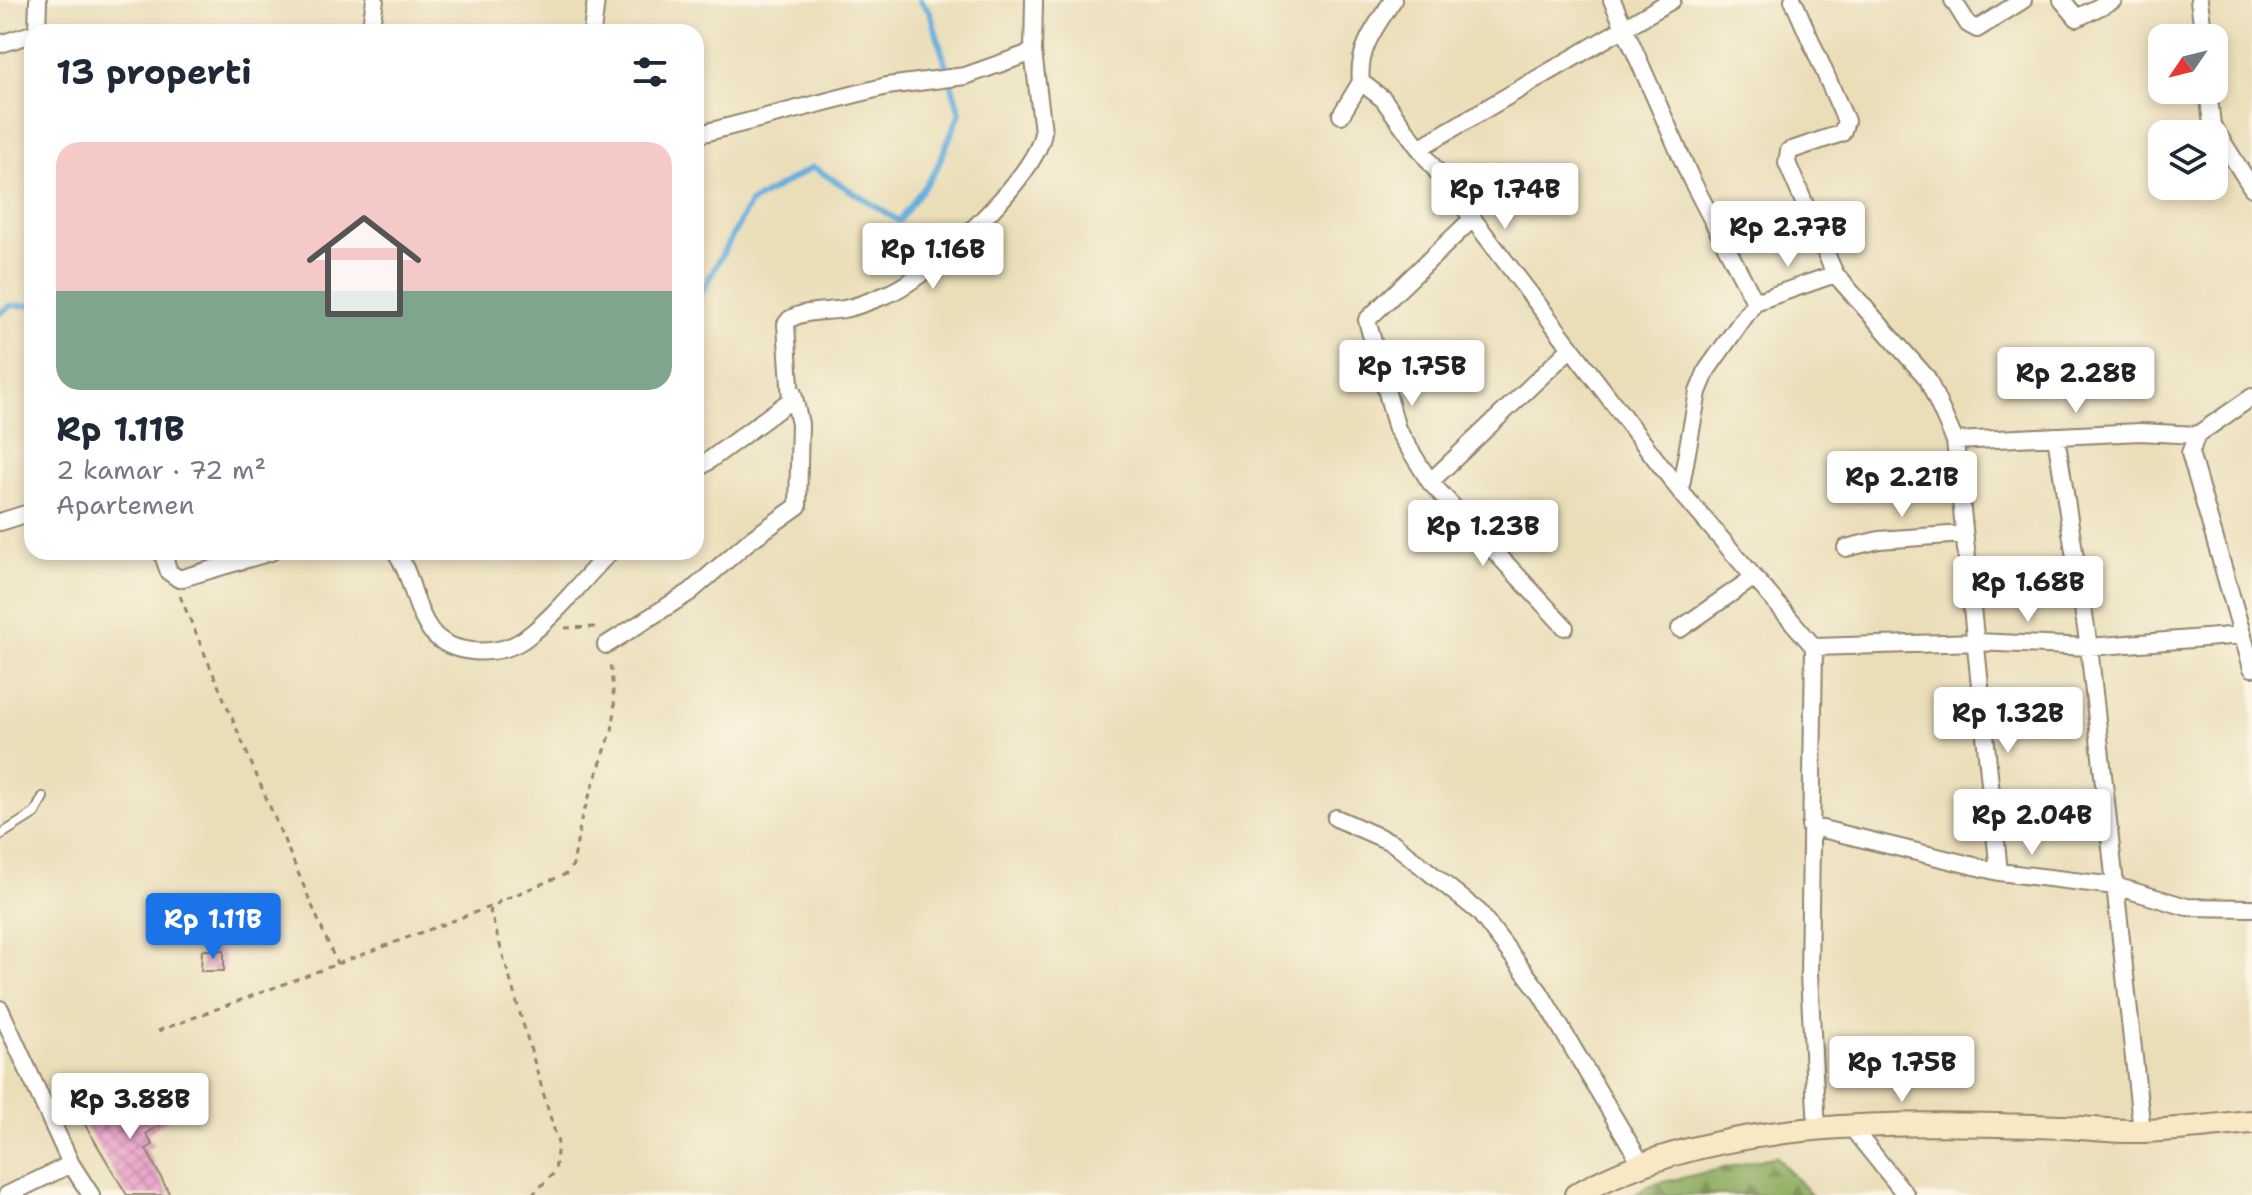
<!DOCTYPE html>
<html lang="id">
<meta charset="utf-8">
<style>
:root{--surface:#fff;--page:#f6f6f7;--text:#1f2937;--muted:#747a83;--accent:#1a73e8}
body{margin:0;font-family:"Shantell Sans",sans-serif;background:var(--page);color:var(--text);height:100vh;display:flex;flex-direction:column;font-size:30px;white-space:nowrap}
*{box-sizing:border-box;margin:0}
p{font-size:26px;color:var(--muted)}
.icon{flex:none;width:44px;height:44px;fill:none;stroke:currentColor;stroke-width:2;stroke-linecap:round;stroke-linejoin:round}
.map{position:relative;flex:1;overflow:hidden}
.sheet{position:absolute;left:24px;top:24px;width:680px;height:536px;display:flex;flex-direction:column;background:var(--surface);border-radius:24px;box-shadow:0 4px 12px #0003}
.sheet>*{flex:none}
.needle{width:52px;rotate:235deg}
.buttons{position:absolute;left:2148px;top:24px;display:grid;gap:16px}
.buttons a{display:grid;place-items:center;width:80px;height:80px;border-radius:16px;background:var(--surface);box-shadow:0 4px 12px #0003;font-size:40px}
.price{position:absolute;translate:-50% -68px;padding:0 18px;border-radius:8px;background:#fff;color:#222;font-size:26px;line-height:52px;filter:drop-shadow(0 2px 4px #0008)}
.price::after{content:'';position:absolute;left:50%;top:48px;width:24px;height:18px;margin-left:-12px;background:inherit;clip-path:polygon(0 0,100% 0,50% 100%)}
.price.current{background:var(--accent);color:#fff}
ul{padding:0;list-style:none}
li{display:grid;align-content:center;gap:16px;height:424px;padding:0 32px}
li span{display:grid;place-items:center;height:248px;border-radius:24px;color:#555}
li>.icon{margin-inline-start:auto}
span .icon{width:144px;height:144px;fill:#fffc;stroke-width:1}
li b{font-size:34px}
h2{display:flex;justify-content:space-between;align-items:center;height:96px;padding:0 32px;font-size:34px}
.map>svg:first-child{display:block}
</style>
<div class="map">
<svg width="2252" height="1195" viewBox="0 0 2252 1195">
<defs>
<pattern id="forest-firs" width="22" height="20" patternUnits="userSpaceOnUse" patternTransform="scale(2)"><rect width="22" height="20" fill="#8dac60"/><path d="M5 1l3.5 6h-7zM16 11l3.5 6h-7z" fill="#748c4f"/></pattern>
<pattern id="building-cross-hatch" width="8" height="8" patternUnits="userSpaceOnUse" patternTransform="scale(2)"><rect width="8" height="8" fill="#e89dc9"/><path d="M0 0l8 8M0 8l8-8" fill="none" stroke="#bd80a3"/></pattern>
</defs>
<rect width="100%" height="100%" fill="#fcf5e5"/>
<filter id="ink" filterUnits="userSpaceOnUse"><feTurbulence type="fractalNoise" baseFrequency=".0125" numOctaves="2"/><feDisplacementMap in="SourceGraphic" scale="16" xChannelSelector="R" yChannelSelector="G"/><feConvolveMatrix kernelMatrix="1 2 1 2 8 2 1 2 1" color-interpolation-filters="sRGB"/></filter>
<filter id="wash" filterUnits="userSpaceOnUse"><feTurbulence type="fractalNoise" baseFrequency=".006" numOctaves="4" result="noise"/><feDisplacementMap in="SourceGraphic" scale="32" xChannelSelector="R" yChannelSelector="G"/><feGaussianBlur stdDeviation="1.8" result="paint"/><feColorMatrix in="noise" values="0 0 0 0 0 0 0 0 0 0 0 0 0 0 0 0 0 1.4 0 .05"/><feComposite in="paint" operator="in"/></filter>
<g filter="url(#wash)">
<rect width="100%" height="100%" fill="#eadeb9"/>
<!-- forest -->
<path fill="url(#forest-firs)" stroke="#646b3f" stroke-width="2" d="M1776,1156L1811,1195H1634L1651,1185Z"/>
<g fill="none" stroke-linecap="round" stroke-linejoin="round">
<!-- stream -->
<path stroke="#64addc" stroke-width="6" d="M696,303L750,203L813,167L899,221L936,170L960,113L930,12L920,0
M0,313L10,306L32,305"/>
</g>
<g id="blocks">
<!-- building -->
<path fill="url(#building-cross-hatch)" d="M202,950H224V971H201Z
M113,1090L131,1119L173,1092L184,1110L146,1134L153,1145L146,1149L170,1195H127L78,1113Z"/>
</g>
</g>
<g filter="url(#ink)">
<use href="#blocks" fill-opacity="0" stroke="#92846c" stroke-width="2"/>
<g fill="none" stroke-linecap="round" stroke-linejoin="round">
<defs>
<path id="lane" d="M0,835L35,813L43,797"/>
<path id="street" d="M1393,0C1376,26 1357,49 1361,82L1383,99L1419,148
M1612,0L1691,179L1755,302L1707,370L1698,392L1680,491L1814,647L1809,974L1817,1131
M1672,0L1419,148L1680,491
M1793,0L1846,121L1842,133L1789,151L1787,163L1835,274L1927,378L1955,441L1999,872
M1953,0L1968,24L1977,29L2023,0
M2062,0L2077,18L2113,0
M2199,0L2204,38
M37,32L38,0
M370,32L375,0
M592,32L596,0
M0,44L32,34
M2208,90L2212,125L2252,188
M1341,115L1361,82
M696,135L887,86L965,76L1033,52
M1471,220L1367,320L1397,429L1430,482L1570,349
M1755,302L1835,274
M2252,397L2197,435L2190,453L2252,668
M2056,436L2089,647L2142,1131
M1955,441L2140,432L2197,435
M696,470L791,400L786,324L790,319C805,310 827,312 844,309C859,306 876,299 890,293C931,275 1040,174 1043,131L1033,52L1034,0
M1430,482L1565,627
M0,522L32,512
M1846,548L1879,540L1964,534
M162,552L169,572L179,579L271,552
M396,552C413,576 413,607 431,631C451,656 497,657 523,640C555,617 582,580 610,552
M1680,629L1753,578
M606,645L690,592L749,541L798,506L800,424L793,393
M1814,647L1977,642L2089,647L2243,635
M1336,818L1393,843L1479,912L1539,991L1641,1163
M1810,826L1999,872L2115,886L2187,907L2252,908
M0,1009L71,1164L91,1195
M1852,1128L1906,1195
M7,1195L71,1164"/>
<path id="secondary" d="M1576,1195C1713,1115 1909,1122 2064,1127C2090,1128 2117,1132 2143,1131C2179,1130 2216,1125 2252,1122"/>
</defs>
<!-- lane casing -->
<use href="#lane" stroke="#92846c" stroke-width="12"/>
<!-- street casing -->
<use href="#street" stroke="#92846c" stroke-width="20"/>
<!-- secondary casing -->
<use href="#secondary" stroke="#92846c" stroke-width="26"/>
<!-- path -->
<path stroke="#92846c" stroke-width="3" stroke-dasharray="6 6" stroke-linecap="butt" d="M180,596L337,964
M565,628L594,627L599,631
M158,1031L492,906
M532,1195L555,1172L558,1143L490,911L500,901L566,874L573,865L581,820L612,730L615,711L610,660"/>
<!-- lane -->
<use href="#lane" stroke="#fff" stroke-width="8"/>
<!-- street -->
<use href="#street" stroke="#fff" stroke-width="16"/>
<!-- secondary -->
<use href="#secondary" stroke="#f8e8c3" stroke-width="22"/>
</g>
</g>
</svg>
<div class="buttons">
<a><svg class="needle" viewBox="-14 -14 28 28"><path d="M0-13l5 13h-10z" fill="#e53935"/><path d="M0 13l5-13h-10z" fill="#747a83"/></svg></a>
<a><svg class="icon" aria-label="layers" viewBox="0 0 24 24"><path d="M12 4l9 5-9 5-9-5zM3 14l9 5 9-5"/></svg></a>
</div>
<b class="price" style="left:1505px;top:231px">Rp 1.74B</b>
<b class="price" style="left:1788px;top:269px">Rp 2.77B</b>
<b class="price" style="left:933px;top:291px">Rp 1.16B</b>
<b class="price" style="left:1412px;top:408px">Rp 1.75B</b>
<b class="price" style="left:2076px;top:415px">Rp 2.28B</b>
<b class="price" style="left:1902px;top:519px">Rp 2.21B</b>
<b class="price" style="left:1483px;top:568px">Rp 1.23B</b>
<b class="price" style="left:2028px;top:624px">Rp 1.68B</b>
<b class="price" style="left:2008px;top:755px">Rp 1.32B</b>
<b class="price" style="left:2032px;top:857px">Rp 2.04B</b>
<b class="price current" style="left:213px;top:961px">Rp 1.11B</b>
<b class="price" style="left:1902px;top:1104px">Rp 1.75B</b>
<b class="price" style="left:130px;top:1141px">Rp 3.88B</b>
<section class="sheet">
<h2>13 properti<svg class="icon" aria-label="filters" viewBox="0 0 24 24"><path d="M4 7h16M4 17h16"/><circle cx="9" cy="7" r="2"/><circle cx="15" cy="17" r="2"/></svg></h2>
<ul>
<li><span style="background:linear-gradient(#f6c9c9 60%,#7fa58c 0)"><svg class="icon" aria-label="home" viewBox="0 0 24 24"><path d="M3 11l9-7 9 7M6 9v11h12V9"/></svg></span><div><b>Rp 1.11B</b><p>2 kamar · 72 m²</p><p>Apartemen</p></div></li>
</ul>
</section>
</div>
